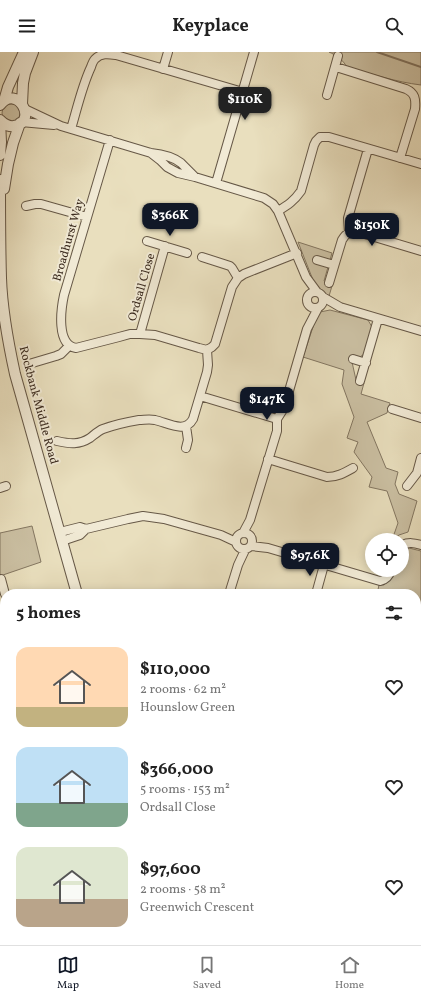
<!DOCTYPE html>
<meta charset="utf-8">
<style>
:root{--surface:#fff;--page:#f2f2f2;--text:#222;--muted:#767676;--line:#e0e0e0;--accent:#111827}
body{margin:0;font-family:Vollkorn,serif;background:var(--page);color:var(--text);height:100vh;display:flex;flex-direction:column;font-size:15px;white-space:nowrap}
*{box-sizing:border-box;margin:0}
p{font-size:13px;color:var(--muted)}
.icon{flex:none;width:22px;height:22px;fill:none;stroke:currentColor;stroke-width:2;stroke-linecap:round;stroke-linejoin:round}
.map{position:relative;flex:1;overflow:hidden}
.side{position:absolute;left:0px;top:537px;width:421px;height:356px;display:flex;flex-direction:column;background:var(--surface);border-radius:16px 16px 0 0;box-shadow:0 2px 10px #0003}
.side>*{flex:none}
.fabs{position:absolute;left:365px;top:481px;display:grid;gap:8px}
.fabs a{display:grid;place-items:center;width:44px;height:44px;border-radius:50%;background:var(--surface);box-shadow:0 2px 10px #0003;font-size:20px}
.price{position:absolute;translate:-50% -34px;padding:0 9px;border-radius:8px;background:var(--accent);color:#fff;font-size:13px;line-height:26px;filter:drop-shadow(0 1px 2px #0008)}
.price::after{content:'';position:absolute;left:50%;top:24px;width:12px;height:9px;margin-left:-6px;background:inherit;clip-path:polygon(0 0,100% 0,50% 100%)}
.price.selected{background:#222;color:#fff}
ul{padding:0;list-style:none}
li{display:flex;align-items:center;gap:12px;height:100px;padding:0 16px}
li span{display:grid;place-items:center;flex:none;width:112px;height:80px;border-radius:12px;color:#555}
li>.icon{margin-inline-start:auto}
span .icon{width:48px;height:48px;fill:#fffc;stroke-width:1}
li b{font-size:17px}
h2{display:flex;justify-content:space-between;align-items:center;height:48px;padding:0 16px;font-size:17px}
header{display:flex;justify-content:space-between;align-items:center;height:52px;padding:0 16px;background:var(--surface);font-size:18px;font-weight:700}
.dock{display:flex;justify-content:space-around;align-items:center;height:56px;border-top:1px solid var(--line);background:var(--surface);font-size:11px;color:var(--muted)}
.dock a{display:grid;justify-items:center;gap:2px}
.dock .selected{color:var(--accent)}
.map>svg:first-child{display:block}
</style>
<header><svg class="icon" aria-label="menu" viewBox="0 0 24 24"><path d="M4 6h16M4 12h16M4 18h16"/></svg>Keyplace<svg class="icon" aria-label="search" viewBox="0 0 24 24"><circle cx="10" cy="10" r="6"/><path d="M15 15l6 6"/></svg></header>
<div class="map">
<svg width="421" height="893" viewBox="0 0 421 893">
<rect width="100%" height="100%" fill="#e9dfbe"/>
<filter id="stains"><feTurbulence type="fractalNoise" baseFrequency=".005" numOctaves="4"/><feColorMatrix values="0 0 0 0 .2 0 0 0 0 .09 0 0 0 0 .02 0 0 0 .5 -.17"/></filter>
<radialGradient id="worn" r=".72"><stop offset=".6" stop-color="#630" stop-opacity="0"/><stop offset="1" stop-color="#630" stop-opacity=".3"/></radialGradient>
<!-- green -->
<path fill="#cbc0a3" stroke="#837661" d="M329,0H421V33C396,30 372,22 347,15C343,8 336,3 329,0Z
M2 61a9 9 0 1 1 18 0a9 9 0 1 1-18 0Z
M298,190L332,201L324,229L332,234L329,244L315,233Z
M330,258L368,268L372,275L364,302L360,305L353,303L352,310L356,328L364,331L361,342L390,351L387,361L367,370L386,416L398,420L395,432L399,442L417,449L408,480L399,483L393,488H392L398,471L387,439L369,435L372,425L359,407L354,400L358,390L347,386L354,365L342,332L344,318L303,305L316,266L320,260Z
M32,474L41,510L0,524V481Z
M409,496L421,499V601L416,599V542H377L379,533H384L392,525L395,518H402V500Z
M0,775L5,779V829L0,828Z
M343,888H402L401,892L402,893H357Z"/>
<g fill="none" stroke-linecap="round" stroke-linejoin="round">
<!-- stream -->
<path stroke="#80725e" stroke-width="2" d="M377,0L421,15"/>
<defs>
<path id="minor" d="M111,0L116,3L243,40
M336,15L406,37C415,41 416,47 415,57L400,106
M163,17L168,0
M327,43L338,4
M25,57L61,74L151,101C161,102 172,104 181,111C185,115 190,120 194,124
M21,70L54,73
M71,77C77,57 82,34 91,15C92,12 93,9 95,7C101,1 108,2 116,3
M110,88L64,243C61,257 56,293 76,296L119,285L130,282H140L155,283L199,296L207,298L212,295L215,292L232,235L238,226L244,222L297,201
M151,101L160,108L167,115L178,121L195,125L264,146L273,152L278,159L306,225L317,240
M216,131L254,0
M26,154L35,152H41L87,165
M278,159C288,153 294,149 301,139L314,93L316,89L320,85H329L421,112
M349,180L348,166L368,97
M147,189L187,201
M202,205L230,214L232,216L238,226
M317,208L334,213
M329,231L342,188C346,181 350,179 358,180L421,199
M307 248a8 8 0 1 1 16 0a8 8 0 1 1-16 0Z
M323,245L340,255L421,279
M140,282L165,194
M353,307L366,311
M29,312L56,304L61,302L69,294
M360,329L378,267
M200,344L277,367
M392,357L421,366
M186,374L188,388L186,396
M57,389C70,392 79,393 90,386C94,383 98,379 103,377C114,373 127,370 139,368C144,368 149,367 155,368C168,371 185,382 193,367L207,320L208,313L207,298
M268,407L327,425C337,425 344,421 353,416
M407,434L417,421L421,406
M0,436L6,434
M60,480L80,475L86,477L128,467L143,464L164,467L221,483L236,490
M236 489a8 8 0 1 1 16 0a8 8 0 1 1-16 0Z
M243,481L250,468L277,379V367L284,356L307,277L318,256
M62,489L80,483L86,477
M402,493C409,490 414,491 421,493
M251,494L268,496L380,529C386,528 389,525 391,518
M1,527L5,542
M229,542L238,513L245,498
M316,542L324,513
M2,560L5,555
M416,604L421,605
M0,659L5,658
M416,730L421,712
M416,744L421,746
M0,770L5,775
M416,823L421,825
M416,852L421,835
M337,888L342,893
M145,893L146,888
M223,893L225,888
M308,893L309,888"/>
<path id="tertiary" d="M4,49L8,35L24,0
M22,52L23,31L25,21L33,0
M0,53C17,31 39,70 14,74C8,75 4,72 0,68
M0,69L1,90L0,103
M0,128C0,160 0,193 1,226C2,258 8,290 15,322L77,542
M4,137L8,112L13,91L20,71
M73,893L75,888
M85,893L87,888"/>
</defs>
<!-- minor casing -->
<use href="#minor" stroke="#665847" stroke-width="10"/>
<!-- tertiary casing -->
<use href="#tertiary" stroke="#665847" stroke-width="12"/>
<!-- minor -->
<use href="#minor" stroke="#f1ead5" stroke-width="8"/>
<!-- tertiary -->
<use href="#tertiary" stroke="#f1ead5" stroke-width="10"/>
</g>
<g text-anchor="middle" stroke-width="4" stroke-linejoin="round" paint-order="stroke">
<!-- street labels -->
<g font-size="12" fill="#3b2b1f" stroke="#f1ead5">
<text transform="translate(68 188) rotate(-74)" y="4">Broadhurst Way</text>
<text transform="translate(141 235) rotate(-74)" y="4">Ordsall Close</text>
<text transform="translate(39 353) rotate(75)" y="4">Rockbank Middle Road</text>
</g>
</g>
<rect width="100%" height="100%" filter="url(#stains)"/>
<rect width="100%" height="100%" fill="url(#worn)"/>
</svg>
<div class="fabs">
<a><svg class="icon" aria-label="locate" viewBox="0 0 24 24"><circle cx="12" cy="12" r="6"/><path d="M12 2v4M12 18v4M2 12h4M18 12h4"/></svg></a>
</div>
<b class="price selected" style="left:245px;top:69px">$110K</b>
<b class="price" style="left:170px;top:185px">$366K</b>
<b class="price" style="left:372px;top:195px">$150K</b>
<b class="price" style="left:267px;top:369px">$147K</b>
<b class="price" style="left:310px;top:525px">$97.6K</b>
<section class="side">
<h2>5 homes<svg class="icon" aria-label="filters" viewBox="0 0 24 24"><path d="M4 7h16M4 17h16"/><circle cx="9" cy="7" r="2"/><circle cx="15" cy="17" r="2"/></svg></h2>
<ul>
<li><span style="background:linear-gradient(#ffd9b3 75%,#c2b280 0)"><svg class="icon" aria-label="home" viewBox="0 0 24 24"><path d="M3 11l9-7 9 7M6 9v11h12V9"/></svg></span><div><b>$110,000</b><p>2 rooms · 62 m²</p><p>Hounslow Green</p></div><svg class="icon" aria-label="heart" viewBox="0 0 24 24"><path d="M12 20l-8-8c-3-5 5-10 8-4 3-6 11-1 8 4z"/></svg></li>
<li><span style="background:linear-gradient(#bfe0f5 70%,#7fa58c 0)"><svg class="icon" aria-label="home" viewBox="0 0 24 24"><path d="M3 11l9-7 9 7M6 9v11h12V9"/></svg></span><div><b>$366,000</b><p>5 rooms · 153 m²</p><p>Ordsall Close</p></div><svg class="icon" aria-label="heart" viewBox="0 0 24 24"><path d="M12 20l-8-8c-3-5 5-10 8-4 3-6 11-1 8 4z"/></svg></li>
<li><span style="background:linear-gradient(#dfe7d0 65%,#b9a48a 0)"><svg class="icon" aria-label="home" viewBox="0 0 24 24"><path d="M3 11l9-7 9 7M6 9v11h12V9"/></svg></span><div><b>$97,600</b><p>2 rooms · 58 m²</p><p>Greenwich Crescent</p></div><svg class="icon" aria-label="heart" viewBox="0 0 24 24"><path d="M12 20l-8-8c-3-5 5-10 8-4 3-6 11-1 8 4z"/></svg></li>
</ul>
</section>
</div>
<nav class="dock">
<a class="selected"><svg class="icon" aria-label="map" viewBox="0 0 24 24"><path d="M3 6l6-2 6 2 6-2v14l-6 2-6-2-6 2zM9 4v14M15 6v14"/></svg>Map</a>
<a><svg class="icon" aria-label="saved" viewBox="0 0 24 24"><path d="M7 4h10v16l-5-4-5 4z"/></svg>Saved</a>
<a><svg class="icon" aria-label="home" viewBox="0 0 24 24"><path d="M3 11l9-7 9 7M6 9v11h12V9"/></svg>Home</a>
</nav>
